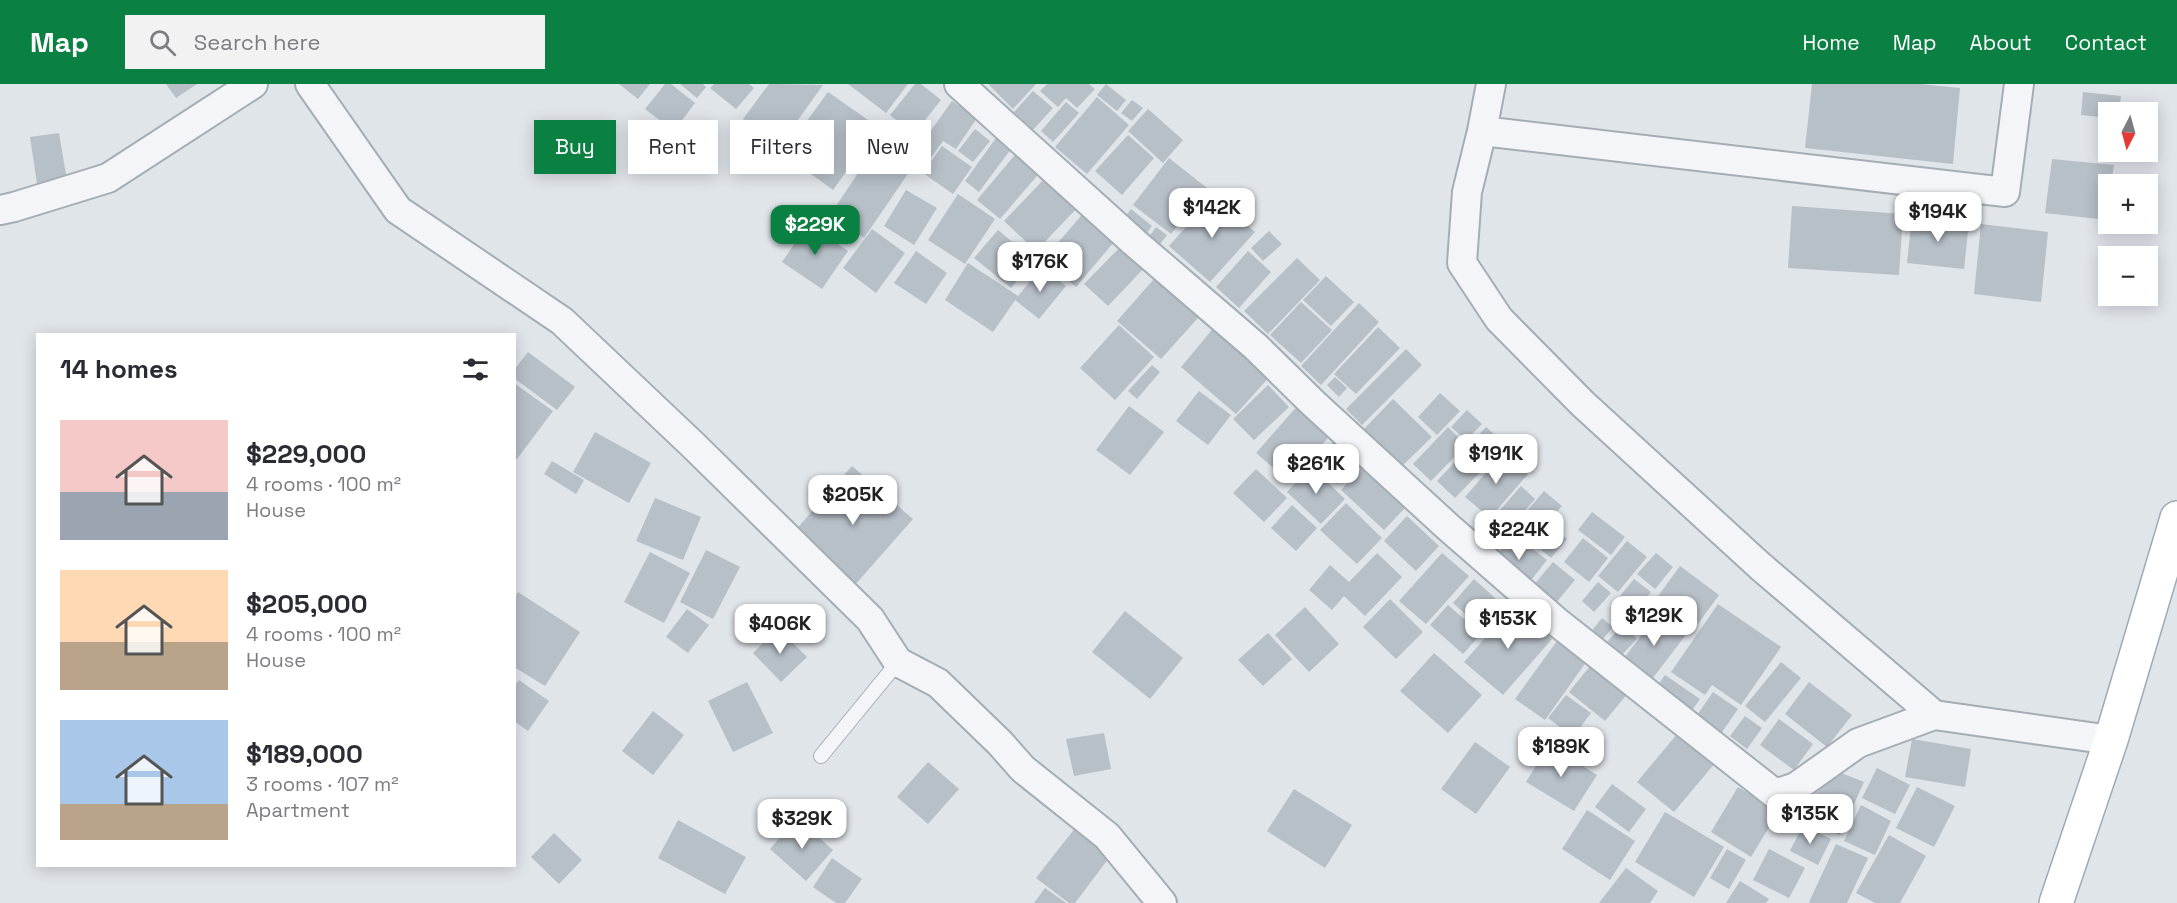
<!DOCTYPE html>
<meta charset="utf-8">
<style>
:root{--surface:#fff;--page:#f2f2f3;--text:#2b2b33;--muted:#7c7c81;--accent:#0b8043}
body{margin:0;font-family:"Space Grotesk",sans-serif;background:var(--page);color:var(--text);height:100vh;display:flex;flex-direction:column;font-size:22px;white-space:nowrap}
*{box-sizing:border-box;margin:0}
p{font-size:20px;color:var(--muted)}
.icon{flex:none;width:33px;height:33px;fill:none;stroke:currentColor;stroke-width:2;stroke-linecap:round;stroke-linejoin:round}
.map{position:relative;flex:1;overflow:hidden}
.panel{position:absolute;left:36px;top:249px;width:480px;height:534px;display:flex;flex-direction:column;background:var(--surface);border-radius:0px;box-shadow:0 3px 15px #0003}
.panel>*{flex:none}
.hud{position:absolute;left:534px;top:36px;width:570px;height:54px;display:flex;gap:12px}
.needle{width:39px;rotate:186deg}
.controls{position:absolute;left:2098px;top:18px;display:grid;gap:12px}
.controls a{display:grid;place-items:center;width:60px;height:60px;border-radius:0px;background:var(--surface);box-shadow:0 3px 15px #0003;font-size:30px}
.price{position:absolute;translate:-50% -51px;padding:0 14px;border-radius:12px;background:#fff;color:#222;font-size:20px;line-height:39px;filter:drop-shadow(0 2px 3px #0008)}
.price::after{content:'';position:absolute;left:50%;top:36px;width:18px;height:14px;margin-left:-9px;background:inherit;clip-path:polygon(0 0,100% 0,50% 100%)}
.price.current{background:var(--accent);color:#fff}
ul{padding:0;list-style:none}
li{display:flex;align-items:center;gap:18px;height:150px;padding:0 24px}
li span{display:grid;place-items:center;flex:none;width:168px;height:120px;border-radius:0px;color:#555}
li>.icon{margin-inline-start:auto}
span .icon{width:72px;height:72px;fill:#fffc;stroke-width:1}
li b{font-size:26px}
h2{display:flex;justify-content:space-between;align-items:center;height:72px;padding:0 24px;font-size:26px}
.tag{padding:0 21px;border-radius:0px;background:var(--surface);box-shadow:0 3px 15px #0003;font-size:21px;line-height:54px}
.tag.current{background:var(--accent);color:#fff}
header{display:flex;align-items:center;gap:36px;box-sizing:border-box;height:84px;padding:0 30px;background:var(--accent);color:#fff}
header strong{font-size:28px}
nav{display:flex;gap:33px;margin-inline-start:auto;font-size:21px}
.search{width:420px;height:54px;background:var(--page);display:flex;align-items:center;gap:15px;box-sizing:border-box;padding:0 21px;border-radius:0px;color:var(--muted);font-size:22px}
.map>svg:first-child{display:block}
</style>
<header>
<strong>Map</strong>
<div class="search"><svg class="icon" aria-label="search" viewBox="0 0 24 24"><circle cx="10" cy="10" r="6"/><path d="M15 15l6 6"/></svg>Search here</div>
<nav><a>Home</a><a>Map</a><a>About</a><a>Contact</a></nav>
</header>
<div class="map">
<svg width="2177" height="819" viewBox="0 0 2177 819">
<rect width="100%" height="100%" fill="#e0e5ea"/>
<!-- building -->
<path fill="#b7bfc7" d="M166,0H197L176,14Z
M619,0H650L638,15Z
M665,0H671L695,19L674,47L645,25Z
M680,0H703L706,3L697,14Z
M714,0H749L754,4L736,25L710,4Z
M769,0L823,1L780,61L743,35Z
M848,0H908L886,29Z
M915,0H921L941,16L914,50L890,31Z
M990,0H1036L1013,25L989,1Z
M1047,0H1089L1095,5L1077,24L1066,14L1058,23L1040,7Z
M1106,0L1126,16L1117,27L1097,11Z
M1812,0H1920L1960,4L1953,80L1805,64Z
M1033,7L1053,24L1033,46L1014,28Z
M828,8L878,43L833,106L783,70Z
M2083,8L2121,12L2119,28H2109V34L2081,31Z
M1097,13L1129,41L1087,90L1055,63Z
M1132,16L1143,24L1132,37L1121,29Z
M952,17L977,34L956,65L943,57L930,75L917,66Z
M1066,18L1079,29L1053,58L1041,47Z
M1148,25L1183,56L1163,79L1128,47Z
M975,45L990,57L973,78L958,67Z
M59,49L67,96L37,100L30,53Z
M1128,51L1154,74L1122,111L1095,87Z
M996,54L1011,65L979,108L965,97Z
M881,55L916,78L864,154L830,131Z
M942,62L972,83L953,110L923,89Z
M1019,66L1042,86L1000,135L977,116Z
M1169,74L1207,104L1171,150L1133,121Z
M2052,75L2114,81L2111,100H2109L2107,136L2045,129Z
M1048,91L1080,121L1036,167L1004,137Z
M906,106L937,124L914,161L884,142Z
M958,110L995,135L965,180L928,156Z
M1214,112L1255,148L1210,198L1169,162Z
M1792,122L1903,130L1899,191L1788,184Z
M1087,125L1119,152L1076,203L1043,176Z
M1131,125L1152,142L1140,158L1119,141Z
M1912,133L1969,139L1964,185L1907,179Z
M808,140L848,167L822,205L782,178Z
M1981,140L2048,148L2041,218L1974,210Z
M1156,143L1167,151L1153,169L1143,161Z
M872,145L905,169L876,209L843,184Z
M998,146L1034,176L1011,204L974,174Z
M1269,147L1282,160L1263,177L1251,164Z
M1127,156L1150,178L1108,222L1084,200Z
M916,167L947,189L926,220L894,199Z
M1248,167L1271,188L1239,224L1216,203Z
M1297,174L1320,196L1268,250L1244,227Z
M968,179L1018,212L993,248L945,216Z
M1041,183L1066,202L1039,235L1015,216Z
M1161,187L1206,225L1161,275L1117,237Z
M1326,192L1354,218L1331,242L1303,216Z
M1301,218L1332,246L1301,279L1270,251Z
M1359,219L1379,238L1321,301L1301,282Z
M1119,241L1154,273L1115,316L1080,284Z
M1216,241L1272,290L1236,330L1181,283Z
M1378,243L1400,264L1356,310L1334,290Z
M1406,265L1422,281L1362,341L1346,325Z
M528,268L575,303L557,326L514,294V286Z
M1152,281L1160,288L1137,315L1128,307Z
M1335,293L1347,304L1339,313L1327,301Z
M514,299L553,327L514,379Z
M1268,301L1289,323L1254,356L1233,335Z
M1199,307L1231,331L1208,361L1176,337Z
M1440,309L1460,327L1437,351L1418,333Z
M1393,315L1432,353L1400,384L1362,347Z
M1300,319L1333,348L1290,398L1256,369Z
M1129,322L1164,348L1130,391L1096,366Z
M1467,326L1482,340L1466,356L1451,343Z
M1448,343L1466,361L1431,397L1413,380Z
M1486,343L1504,359L1490,375L1472,358Z
M595,348L651,379L629,419L573,388Z
M1333,358L1357,376L1337,400L1314,381Z
M1469,363L1488,380L1455,414L1437,397Z
M1503,369L1528,390L1490,434L1465,413Z
M552,377L584,396L576,410L544,390Z
M852,382L913,435L854,502L793,449Z
M1311,382L1345,415L1321,440L1287,408Z
M1362,383L1405,424L1384,446L1341,406Z
M1256,385L1287,414L1264,438L1233,409Z
M1521,402L1535,415L1487,471L1472,458Z
M1544,407L1562,422L1543,443L1526,428Z
M655,414L701,433L683,476L636,457Z
M1346,419L1382,454L1357,480L1320,446Z
M1292,421L1317,444L1296,467L1271,444Z
M1592,428L1625,453L1611,471L1578,446Z
M1524,431L1543,446L1548,439L1567,455L1551,474L1514,443Z
M1407,432L1439,462L1416,487L1384,457Z
M1513,450L1547,476L1525,504L1491,478Z
M1583,454L1608,474L1589,498L1564,478Z
M1627,457L1647,473L1618,508L1598,492Z
M706,466L740,483L713,535L680,518Z
M650,468L690,489L664,539L624,518Z
M1377,469L1402,493L1365,532L1344,512L1332,526L1309,506L1330,481L1349,498Z
M1442,469L1469,492L1426,540L1399,517Z
M1656,469L1673,483L1655,505L1637,490Z
M1553,478L1575,496L1550,526L1528,508Z
M1680,482L1719,511L1695,544L1656,515Z
M1474,495L1505,523L1485,547L1453,519Z
M1634,495L1651,508L1626,538L1610,524Z
M1598,498L1611,509L1594,528L1582,517Z
M518,508L580,548L545,602L514,583V514Z
M1390,515L1423,548L1396,575L1363,543Z
M1718,520L1781,563L1741,621L1712,601L1705,611L1671,588Z
M1448,521L1481,550L1463,570L1430,541Z
M1514,521L1552,555L1503,611L1464,578Z
M1305,523L1339,560L1309,588L1275,551Z
M687,525L709,541L688,569L666,553Z
M1641,525L1651,534L1637,550L1627,541Z
M1125,527L1183,574L1150,615L1092,568Z
M1660,527L1688,548L1649,599L1621,578Z
M1602,534L1613,543L1596,563L1585,555Z
M1623,541L1637,555L1617,576L1603,562Z
M778,544L807,573L781,598L753,569Z
M1268,549L1292,575L1263,602L1238,576Z
M1560,553L1589,574L1545,636L1515,615Z
M1434,569L1482,611L1448,649L1400,607Z
M1781,578L1801,594L1765,638L1745,622Z
M1591,581L1628,609L1605,637L1569,608Z
M1665,591L1700,615L1691,628L1656,604Z
M519,596L549,617L528,647L514,637V602Z
M747,598L773,649L733,668L708,617Z
M1809,598L1852,631L1827,663L1785,630Z
M1713,608L1738,625L1718,654L1693,637Z
M1566,611L1591,629L1573,653L1548,634Z
M653,627L684,651L653,691L622,667Z
M1745,632L1762,644L1747,665L1730,652Z
M1779,635L1813,660L1794,686L1760,661Z
M1104,649L1111,685L1074,692L1066,655Z
M1678,649L1715,679L1674,728L1637,698Z
M1912,655L1971,665L1965,703L1905,693Z
M1475,658L1510,683L1476,730L1441,705Z
M1549,661L1597,691L1574,727L1526,698Z
M928,678L959,705L928,740L897,713Z
M1877,684L1910,701L1895,730L1862,714Z
M1839,688L1864,698L1840,751L1795,728Z
M1612,700L1646,725L1629,748L1595,723Z
M1738,703L1779,727L1751,773L1711,748Z
M1917,703L1955,722L1934,763L1896,744Z
M1294,705L1352,741L1325,784L1267,747Z
M1861,721L1891,737L1875,771L1844,757Z
M1587,726L1635,757L1610,796L1562,765Z
M1665,728L1724,763L1694,813L1635,778Z
M797,734L833,766L806,797L770,765Z
M678,736L746,773L725,810L658,774Z
M1079,739L1115,766L1075,819H1069L1036,794Z
M1803,741L1831,755L1818,781L1790,767Z
M554,749L582,776L559,800L531,773Z
M1889,751L1926,772L1900,819H1875L1856,809Z
M1836,760L1868,774L1847,819H1810L1809,818Z
M1727,765L1746,776L1729,805L1710,794Z
M1769,765L1805,784L1789,814L1753,796Z
M832,774L862,795L845,819H836L813,803Z
M1626,784L1658,807L1650,819H1599Z
M1740,797L1769,815L1766,819H1726Z
M1045,804L1066,819H1034Z"/>
<g fill="none" stroke-linecap="round" stroke-linejoin="round">
<defs>
<path id="service" d="M821,672L898,578"/>
<path id="minor" d="M310,0L398,126L562,237L693,361L870,535L898,578L938,599L1000,659L1023,685L1107,752L1162,819
M959,0L1134,158L1256,263L1313,319L1448,443L1557,538L1775,710L1796,703L1858,659L1934,631L2111,656
M1491,0L1482,47L1467,108L1462,179L1499,235L1583,320L1760,482L1934,631
M1482,47L2005,108L2019,0
M0,126L14,123L108,94L253,0"/>
<path id="primary" d="M2056,819L2111,656L2177,434"/>
</defs>
<!-- service casing -->
<use href="#service" stroke="#a5adb4" stroke-width="16"/>
<!-- minor casing -->
<use href="#minor" stroke="#a5adb4" stroke-width="32"/>
<!-- primary casing -->
<use href="#primary" stroke="#9eabb6" stroke-width="36"/>
<!-- service -->
<use href="#service" stroke="#f3f5f8" stroke-width="14"/>
<!-- minor -->
<use href="#minor" stroke="#f3f5f8" stroke-width="28"/>
<!-- primary -->
<use href="#primary" stroke="#fff" stroke-width="33"/>
</g>
</svg>
<div class="controls">
<a><svg class="needle" viewBox="-14 -14 28 28"><path d="M0-13l5 13h-10z" fill="#e53935"/><path d="M0 13l5-13h-10z" fill="#7c7c81"/></svg></a>
<a>+</a>
<a>−</a>
</div>
<b class="price" style="left:1212px;top:155px">$142K</b>
<b class="price" style="left:1938px;top:159px">$194K</b>
<b class="price current" style="left:815px;top:172px">$229K</b>
<b class="price" style="left:1040px;top:209px">$176K</b>
<b class="price" style="left:1496px;top:401px">$191K</b>
<b class="price" style="left:1316px;top:411px">$261K</b>
<b class="price" style="left:853px;top:442px">$205K</b>
<b class="price" style="left:1519px;top:477px">$224K</b>
<b class="price" style="left:1654px;top:563px">$129K</b>
<b class="price" style="left:1508px;top:566px">$153K</b>
<b class="price" style="left:780px;top:571px">$406K</b>
<b class="price" style="left:1561px;top:694px">$189K</b>
<b class="price" style="left:1810px;top:761px">$135K</b>
<b class="price" style="left:802px;top:766px">$329K</b>
<div class="hud">
<a class="tag current">Buy</a>
<a class="tag">Rent</a>
<a class="tag">Filters</a>
<a class="tag">New</a>
</div>
<section class="panel">
<h2>14 homes<svg class="icon" aria-label="filters" viewBox="0 0 24 24"><path d="M4 7h16M4 17h16"/><circle cx="9" cy="7" r="2"/><circle cx="15" cy="17" r="2"/></svg></h2>
<ul>
<li><span style="background:linear-gradient(#f6c9c9 60%,#9aa5b1 0)"><svg class="icon" aria-label="home" viewBox="0 0 24 24"><path d="M3 11l9-7 9 7M6 9v11h12V9"/></svg></span><div><b>$229,000</b><p>4 rooms · 100 m²</p><p>House</p></div></li>
<li><span style="background:linear-gradient(#ffd9b3 60%,#b9a48a 0)"><svg class="icon" aria-label="home" viewBox="0 0 24 24"><path d="M3 11l9-7 9 7M6 9v11h12V9"/></svg></span><div><b>$205,000</b><p>4 rooms · 100 m²</p><p>House</p></div></li>
<li><span style="background:linear-gradient(#a9c7e8 70%,#b9a48a 0)"><svg class="icon" aria-label="home" viewBox="0 0 24 24"><path d="M3 11l9-7 9 7M6 9v11h12V9"/></svg></span><div><b>$189,000</b><p>3 rooms · 107 m²</p><p>Apartment</p></div></li>
</ul>
</section>
</div>
